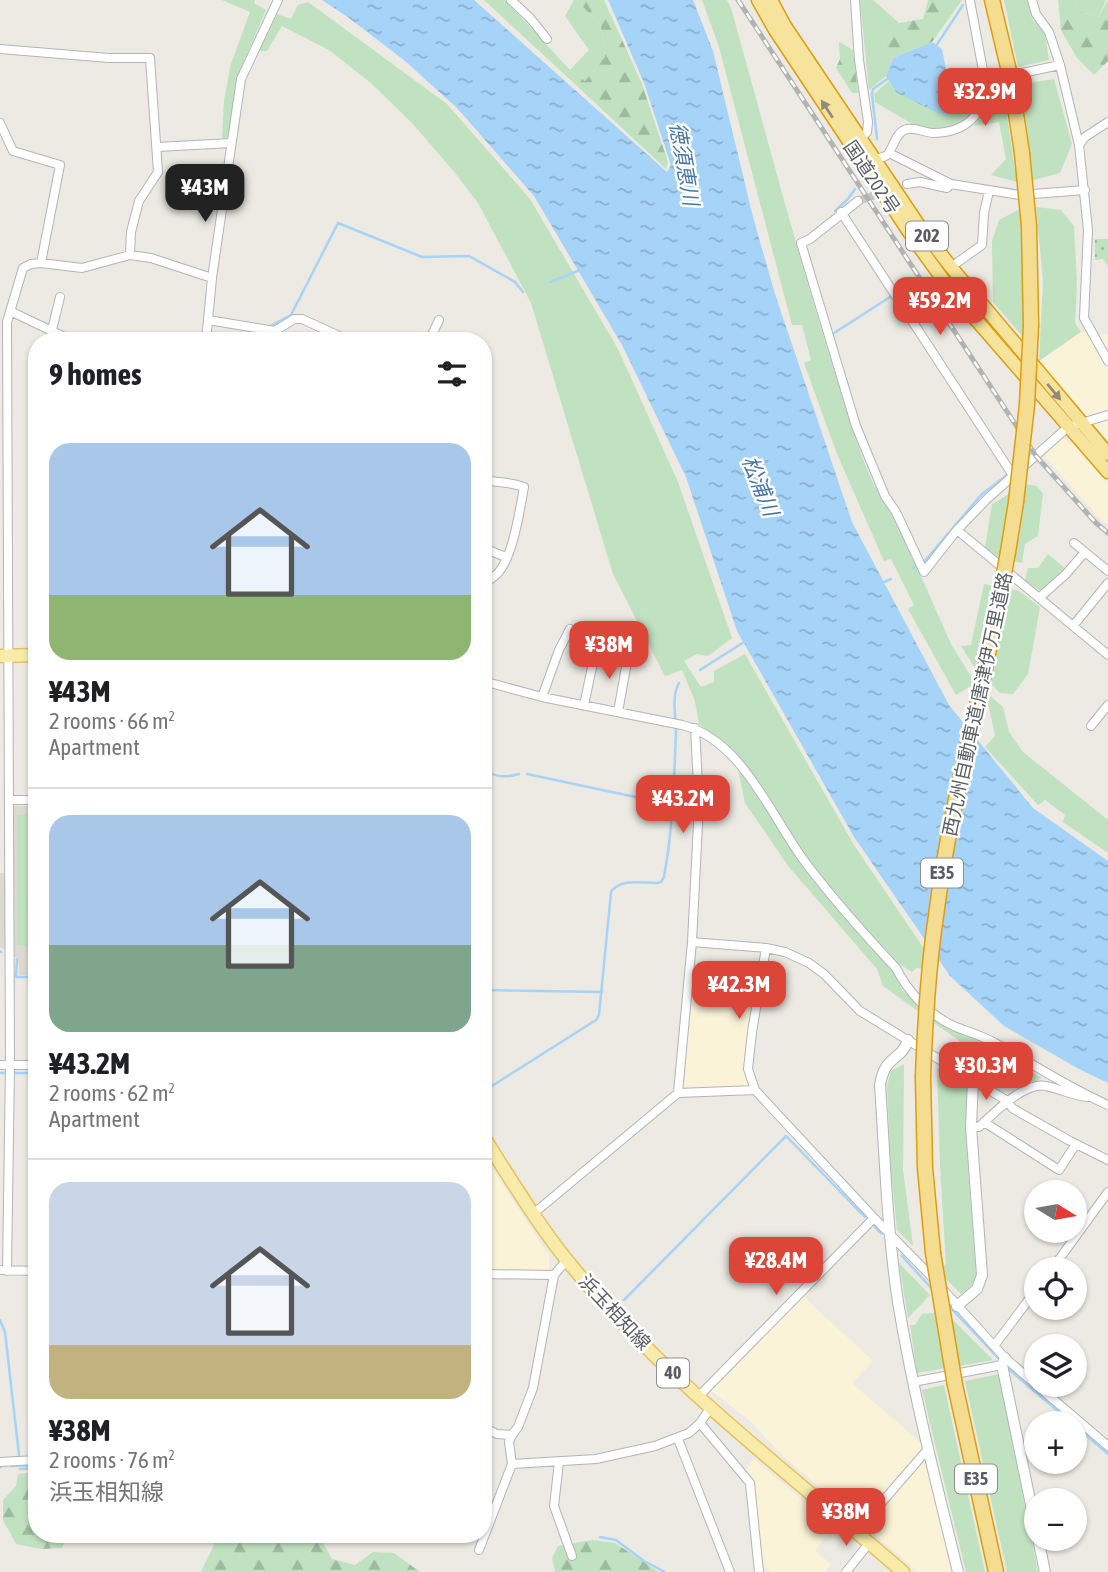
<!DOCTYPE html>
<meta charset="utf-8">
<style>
:root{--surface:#fff;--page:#f2f2f2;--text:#202124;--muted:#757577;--line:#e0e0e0;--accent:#db4638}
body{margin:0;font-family:"Asap Condensed","Noto Sans JP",sans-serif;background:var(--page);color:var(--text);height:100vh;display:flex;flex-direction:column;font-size:26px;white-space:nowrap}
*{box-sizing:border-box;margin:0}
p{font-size:23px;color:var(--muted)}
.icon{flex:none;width:38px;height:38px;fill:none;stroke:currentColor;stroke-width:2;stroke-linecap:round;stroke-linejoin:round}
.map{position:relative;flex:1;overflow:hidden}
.panel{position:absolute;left:28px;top:332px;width:464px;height:1211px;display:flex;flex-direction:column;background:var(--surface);border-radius:28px;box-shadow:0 2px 5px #0004}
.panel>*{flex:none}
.needle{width:46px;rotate:101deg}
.fabs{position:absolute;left:1024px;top:1180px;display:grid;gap:14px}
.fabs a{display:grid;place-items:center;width:63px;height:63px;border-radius:50%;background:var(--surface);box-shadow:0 2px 5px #0004;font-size:35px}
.price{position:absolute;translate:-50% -60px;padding:0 16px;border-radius:14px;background:var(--accent);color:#fff;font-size:23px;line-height:46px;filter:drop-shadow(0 2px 4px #0008)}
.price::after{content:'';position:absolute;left:50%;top:42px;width:21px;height:16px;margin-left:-10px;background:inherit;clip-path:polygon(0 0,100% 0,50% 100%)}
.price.active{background:#222;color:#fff}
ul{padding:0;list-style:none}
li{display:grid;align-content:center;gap:14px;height:371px;padding:0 21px}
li+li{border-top:2px solid var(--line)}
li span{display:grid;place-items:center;height:217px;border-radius:21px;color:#555}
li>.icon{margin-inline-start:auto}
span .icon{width:126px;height:126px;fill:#fffc;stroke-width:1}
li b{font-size:30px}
h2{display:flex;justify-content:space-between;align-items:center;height:84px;padding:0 21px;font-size:30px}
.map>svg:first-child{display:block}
</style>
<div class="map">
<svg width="1108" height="1572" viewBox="0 0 1108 1572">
<defs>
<pattern id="forest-firs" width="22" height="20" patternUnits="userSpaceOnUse" patternTransform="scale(1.75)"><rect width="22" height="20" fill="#c0e2c0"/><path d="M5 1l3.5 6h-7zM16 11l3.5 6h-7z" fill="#9fba9f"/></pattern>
<pattern id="garden-dots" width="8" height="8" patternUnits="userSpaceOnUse" patternTransform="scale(1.75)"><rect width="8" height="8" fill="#c0e2c0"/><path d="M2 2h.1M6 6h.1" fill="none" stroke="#9fba9f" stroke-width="1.8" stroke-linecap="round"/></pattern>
<pattern id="water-ripples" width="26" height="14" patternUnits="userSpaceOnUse" patternTransform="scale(1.75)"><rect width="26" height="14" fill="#a6d4f8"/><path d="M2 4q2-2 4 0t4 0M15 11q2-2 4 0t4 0" fill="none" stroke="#8aafcc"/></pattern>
</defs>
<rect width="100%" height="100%" fill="#eceae2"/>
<!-- commercial -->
<path fill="#fbf3d8" d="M1081,332L1108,335V441L1039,361Z
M1061,437L1074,445L1108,484V525L1098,517L1043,454Z
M685,981L757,988L746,1055L745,1075L752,1093L680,1095Z
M483,1154L549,1255V1271H483Z
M802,1295L873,1361L852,1383L922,1444L952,1572H918L783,1456L749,1420L710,1390Z
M754,1459L833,1526L815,1551L831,1564L825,1572H772L760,1564L745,1471Z"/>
<!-- education -->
<path fill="#dcd9d0" d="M13,806H37V975H19L18,957H14Z
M0,873H7V949L0,948Z"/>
<!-- grass -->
<path fill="#c0e2c0" d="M222,0H255L254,3L266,10L237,77L228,138L222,139L224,100L231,64L250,12Z
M484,0H505L570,70L589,50L565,16L574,0H577L601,27L605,57L585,81L570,71L563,73Z
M702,0H727L731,8C767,136 800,266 841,392C853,428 868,487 893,513L951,644L975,683L1003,707L1009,732L1023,752L1108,820V853L1063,822L1065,815L1045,800L1038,805L985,747L995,736L989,707L969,687L956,695L908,609L914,605L891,559L884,561L837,454L804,363L811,360L802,325H792L719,47Z
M860,0H873L899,23L882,45L893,58L886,76L869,90Z
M1004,0H1027L1032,19L1045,34L1049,60L1018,67Z
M1077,0H1106L1098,17L1076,10Z
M308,2L447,104L530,199L618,349L678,482L732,638L708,656L697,654L684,661L701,687L714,682V671L745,654L854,845L939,971L916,968L912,972L896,962L891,968L903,991L950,1029L978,1039L1042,1078L1032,1083L984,1051L976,1053L883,986L877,969L789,867L745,803L735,754L699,724L695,701L682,670L665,676L613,574L531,303L478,203L455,173L412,123L372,84L329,50L282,26L267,51H258L277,14L291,19L298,5Z
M1054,79L1072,144L1060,173L1033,180L1022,84Z
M889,81L896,92L963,114L971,110L969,121L933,131L914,125L875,102L874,94Z
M1003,90L1017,182L991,175L1006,159L999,122L974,126L986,101Z
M1036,207L1061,210L1074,226L1077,283L1075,323L1081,332L1039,361L1043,281Z
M1020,209L1025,339L993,302L992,241L999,220Z
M1025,484L1037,486L1043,494L1038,536L1025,544L1022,563L1014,561Z
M1009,494L999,558L985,547L992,504Z
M1048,554L1066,569L1042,592L1025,580L1028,568H1038Z
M984,584L993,586L975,668L961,646L971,645Z
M1011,589L1019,591L1040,607L1028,674L1013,694L1000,693L990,683Z
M17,815H37V945H17Z
M904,1064L903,1170L913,1246L897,1230L891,1170L887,1086L891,1071Z
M937,1068L969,1082L965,1128L976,1275L972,1285L961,1294L939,1272L946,1264L940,1165Z
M899,1263L930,1295L908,1318Z
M945,1312L993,1360L917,1373L910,1325H915L922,1314Z
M999,1374L1038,1572H1007L965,1381Z
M944,1385L985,1572H966L922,1390Z"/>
<!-- forest -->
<path fill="url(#forest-firs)" d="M577,0H604L642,84L668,162L666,169L563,73L570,71L585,81L605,57L601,27Z
M928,0H962L932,42L893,58L882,45L899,23L923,19Z
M1058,0H1077L1076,10L1098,17L1108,0V61L1094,75L1077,58L1061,30Z
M839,42L853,50L858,93H852L836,68L840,59Z
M37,1472V1535H67L62,1548L41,1549L16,1544L3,1520V1500L16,1486L18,1474Z
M209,1535H319L332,1559L355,1565L373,1552L394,1553L420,1572H201L214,1545Z
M592,1540L615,1543L659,1572H555L552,1558L558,1546Z"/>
<!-- garden -->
<path fill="url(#garden-dots)" d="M1095,239H1108V267L1103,259L1095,260Z"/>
<!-- water -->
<path fill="url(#water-ripples)" d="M322,0H474L667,172L671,165L644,83L608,0H693L713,51L753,217L775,294L852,522L949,705L1033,808L1108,861V1083L1079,1069L1004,1026L950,976L854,837L737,631L686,477L622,345L534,196L457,108L405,61L349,18Z
M932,42L942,49L951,94L973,98L971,110L963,114H939L896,92L886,76L893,58Z"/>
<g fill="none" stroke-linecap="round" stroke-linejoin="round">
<!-- stream -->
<path stroke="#a6d4f8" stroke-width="2.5" d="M936,46L963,5
M877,139L872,94L873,89L890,77
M835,211L847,200L855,189
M550,282L580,270
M898,292L912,283
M272,325L291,315L338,223L422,257L469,256L515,282L523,292
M831,335L890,297
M267,341L268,335
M913,568L924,562L981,495L1007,475
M882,583L891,579
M700,670L744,642
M483,770C496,777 505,778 519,774
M527,774L673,805
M0,951L1,952
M17,959L16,977H37
M483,990L602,992
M0,1073H37
M483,1086H492L596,1020L599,1015L611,892C621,878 641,883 657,883L661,882L664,877C673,829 674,780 676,731C676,716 671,697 679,683
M875,1227L881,1233
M902,1256L933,1290
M624,1300L786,1136L865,1217
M948,1305L1001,1361
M0,1320L5,1332L19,1455
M1005,1366L1072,1423
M1074,1425L1108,1454
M11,1466L37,1465
M0,1467H1
M20,1469L37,1468
M600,1537L616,1540L644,1561L665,1572"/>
<!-- minor-tunnel -->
<path stroke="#c8c7c2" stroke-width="8" stroke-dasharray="8 4" stroke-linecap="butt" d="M858,201L907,184"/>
<defs>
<path id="minor" d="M511,0L530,18L547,39
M855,0L859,60L868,122L867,132L861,139
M1032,0L1036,14L1049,32L1060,65L1079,145L1088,230L1084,318L1108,361
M0,49L109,58H150L158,172L139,201L131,232L130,255
M985,81L1060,65
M0,123L13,151L60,165L41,263
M1079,145L1085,137L1108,122
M157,147L231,143
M889,153L951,184L1020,195L1085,190
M872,160C877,158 883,158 887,155C894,148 895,132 907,129C916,127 925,133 934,133C967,132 985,114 985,81L970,1
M907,184L920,182L947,188L949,186
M858,201L810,239L801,243L856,426L885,496L896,512L924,572L957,530L987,499L1068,427L1108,415
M841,212L1014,477
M951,267L982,245L984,213L989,191
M10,311L73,341
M208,320L275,331L294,319H302L350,341
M52,330L60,297
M206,341L212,278L241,79L278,0
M429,341L439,320
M483,480C499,483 507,481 524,487C520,509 513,558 497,574C493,578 487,581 483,585
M957,530L1108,655
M1074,543L1108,571
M483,548L506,557
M1039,598L1066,574L1085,552
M1073,626L1108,583
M483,681L542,697L682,725C744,740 772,820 808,866C835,901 865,935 896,968C908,992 930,1016 956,1027C969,1032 983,1036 995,1043C1033,1064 1069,1088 1108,1105
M542,697L559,650L570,629
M584,705L594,658
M618,712L628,656
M1091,726L1108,705
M9,800H37
M692,942L766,948L785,952L809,963L824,974L860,1011L1009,1102L1012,1108L1070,1141L1108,1160
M766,948L752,1032L748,1069L755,1090L874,1218L929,1274L1005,1358L1108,1446
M0,1065H37
M678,1093L692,942L699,804L695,728
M984,1122L1059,1170L1076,1144
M971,1127H979C994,1113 1025,1081 1046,1086C1061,1089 1073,1096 1088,1097
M533,1214L678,1093L755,1090
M1052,1269L1108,1192
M0,1270L37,1271
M7,1271L10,1065L7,322L23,268L31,264L41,263L82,268L130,255L151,258L212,278
M483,1274L554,1275
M994,1346L1036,1290
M913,1382L1002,1365
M699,1396L874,1218
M700,1423L750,1483L759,1572
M483,1427L497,1434L512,1435
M678,1439L730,1572
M0,1462L37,1460
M559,1462L554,1506L572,1556
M512,1464L596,1459L655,1446L689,1433L700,1423L711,1407
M857,1531L928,1449
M479,1550L512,1464L509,1442L512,1435L518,1427L533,1388L554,1275L567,1260
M846,1572L870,1542"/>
<path id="tertiary" d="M908,1040C901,1062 885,1054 880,1085C885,1157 887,1230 898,1302C913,1393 936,1482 958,1572
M957,1306L977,1289L982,1275L971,1127L973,1080
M1005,1358L1002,1365L1036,1529
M1038,1538L1045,1572"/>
<path id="primary" d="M0,656L37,655
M483,1136C510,1178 535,1220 566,1259C662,1378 788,1472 903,1572"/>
<path id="trunk" d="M758,0L775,30L915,241L952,292L1108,472
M771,0L785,26L920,227L951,267L1108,454"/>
<path id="motorway" d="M992,0L1008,67
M1012,87L1022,153
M1029,226L1031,325
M1008,552L1016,502
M984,674L1000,595
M923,1077L925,1168L933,1253
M955,1385L996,1572"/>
</defs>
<!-- minor casing -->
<use href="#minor" stroke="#b2b4b8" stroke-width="10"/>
<!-- tertiary casing -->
<use href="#tertiary" stroke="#b2b4b8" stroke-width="12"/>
<!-- primary casing -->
<use href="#primary" stroke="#e6c261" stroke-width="15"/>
<!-- trunk casing -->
<use href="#trunk" stroke="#dd9e11" stroke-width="15"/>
<!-- motorway casing -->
<use href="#motorway" stroke="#dd9e11" stroke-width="17"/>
<!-- minor -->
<use href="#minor" stroke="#fff" stroke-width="8"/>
<!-- tertiary -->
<use href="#tertiary" stroke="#fff" stroke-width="10"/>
<!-- primary -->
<use href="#primary" stroke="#f9ecaa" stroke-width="12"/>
<!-- trunk -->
<use href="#trunk" stroke="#f6e49d" stroke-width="12"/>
<!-- motorway -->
<use href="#motorway" stroke="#f4dc90" stroke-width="14"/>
<defs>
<path id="rail" d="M738,0L1036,456L1095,522L1108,533"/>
</defs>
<!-- rail casing -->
<use href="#rail" stroke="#b2b3b3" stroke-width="5"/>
<!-- rail -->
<use href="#rail" stroke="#fff" stroke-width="2.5" stroke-dasharray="8" stroke-linecap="butt"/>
<defs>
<path id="motorway-bridge" d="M1008,67L1012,87
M1022,153L1029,226
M1016,502L1027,405L1031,325
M1000,595L1008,552
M923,1077C925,1023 928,969 936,916C946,834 966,754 984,674
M933,1253L955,1385"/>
</defs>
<!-- motorway-bridge casing -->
<use href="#motorway-bridge" stroke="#dd9e11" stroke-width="17" stroke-linecap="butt"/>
<!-- motorway-bridge -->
<use href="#motorway-bridge" stroke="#f4dc90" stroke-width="14"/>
</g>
<!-- one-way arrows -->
<defs><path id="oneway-solid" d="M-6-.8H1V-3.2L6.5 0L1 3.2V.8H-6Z" transform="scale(1.75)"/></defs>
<g fill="#918d77">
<use href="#oneway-solid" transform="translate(827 109) rotate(-123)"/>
<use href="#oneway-solid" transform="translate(1054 392) rotate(50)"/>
</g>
<g text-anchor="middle" stroke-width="5" stroke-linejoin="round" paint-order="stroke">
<!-- shield labels -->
<g fill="#fff" stroke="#8c8e91" stroke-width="2">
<rect x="906" y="221.5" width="42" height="29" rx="5"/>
<rect x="921" y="858.5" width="42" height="29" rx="5"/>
<rect x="657" y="1358.5" width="32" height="29" rx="5"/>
<rect x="955" y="1464.5" width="42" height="29" rx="5"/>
</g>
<g font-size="18" font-weight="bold" fill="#5a5e62">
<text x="927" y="242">202</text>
<text x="942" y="879">E35</text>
<text x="673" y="1379">40</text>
<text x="976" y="1485">E35</text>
</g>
<!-- street labels -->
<g font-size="19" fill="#5a5e62" stroke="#fff">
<text transform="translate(872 177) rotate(56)" y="7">国道202号</text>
<text transform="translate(977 704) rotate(-78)" y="7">西九州自動車道;唐津伊万里道路</text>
<text transform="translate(615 1312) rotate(47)" y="7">浜玉相知線</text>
</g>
<!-- water labels -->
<g font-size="21" font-style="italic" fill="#4575a8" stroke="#fff">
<text transform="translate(684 164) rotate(80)" y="7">徳須恵川</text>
<text transform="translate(760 486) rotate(68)" y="7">松浦川</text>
</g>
</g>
</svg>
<div class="fabs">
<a><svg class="needle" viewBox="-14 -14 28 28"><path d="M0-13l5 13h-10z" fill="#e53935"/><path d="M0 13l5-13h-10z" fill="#757577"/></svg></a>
<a><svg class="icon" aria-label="locate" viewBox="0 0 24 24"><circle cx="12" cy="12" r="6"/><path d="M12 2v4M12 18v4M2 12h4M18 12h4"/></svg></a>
<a><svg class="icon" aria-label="layers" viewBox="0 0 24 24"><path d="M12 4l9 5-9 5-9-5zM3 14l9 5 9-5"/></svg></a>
<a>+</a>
<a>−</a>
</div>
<b class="price" style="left:985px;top:128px">¥32.9M</b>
<b class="price active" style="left:205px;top:224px">¥43M</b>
<b class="price" style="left:940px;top:337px">¥59.2M</b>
<b class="price" style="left:609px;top:681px">¥38M</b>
<b class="price" style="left:683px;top:835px">¥43.2M</b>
<b class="price" style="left:739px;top:1021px">¥42.3M</b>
<b class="price" style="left:986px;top:1102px">¥30.3M</b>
<b class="price" style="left:776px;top:1297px">¥28.4M</b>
<b class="price" style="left:846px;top:1548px">¥38M</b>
<section class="panel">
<h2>9 homes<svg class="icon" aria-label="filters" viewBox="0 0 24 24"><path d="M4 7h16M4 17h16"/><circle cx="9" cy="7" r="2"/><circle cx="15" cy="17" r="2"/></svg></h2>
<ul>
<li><span style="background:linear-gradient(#a9c7e8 70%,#8fb573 0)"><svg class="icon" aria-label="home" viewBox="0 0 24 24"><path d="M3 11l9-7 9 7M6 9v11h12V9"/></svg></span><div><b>¥43M</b><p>2 rooms · 66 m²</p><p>Apartment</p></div></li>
<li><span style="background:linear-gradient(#a9c7e8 60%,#7fa58c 0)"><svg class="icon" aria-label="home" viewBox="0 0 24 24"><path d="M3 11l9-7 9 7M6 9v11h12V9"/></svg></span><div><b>¥43.2M</b><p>2 rooms · 62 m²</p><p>Apartment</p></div></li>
<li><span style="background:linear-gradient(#c9d6e8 75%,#c2b280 0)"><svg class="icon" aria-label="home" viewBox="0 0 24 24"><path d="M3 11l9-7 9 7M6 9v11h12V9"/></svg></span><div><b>¥38M</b><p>2 rooms · 76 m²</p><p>浜玉相知線</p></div></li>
</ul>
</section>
</div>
